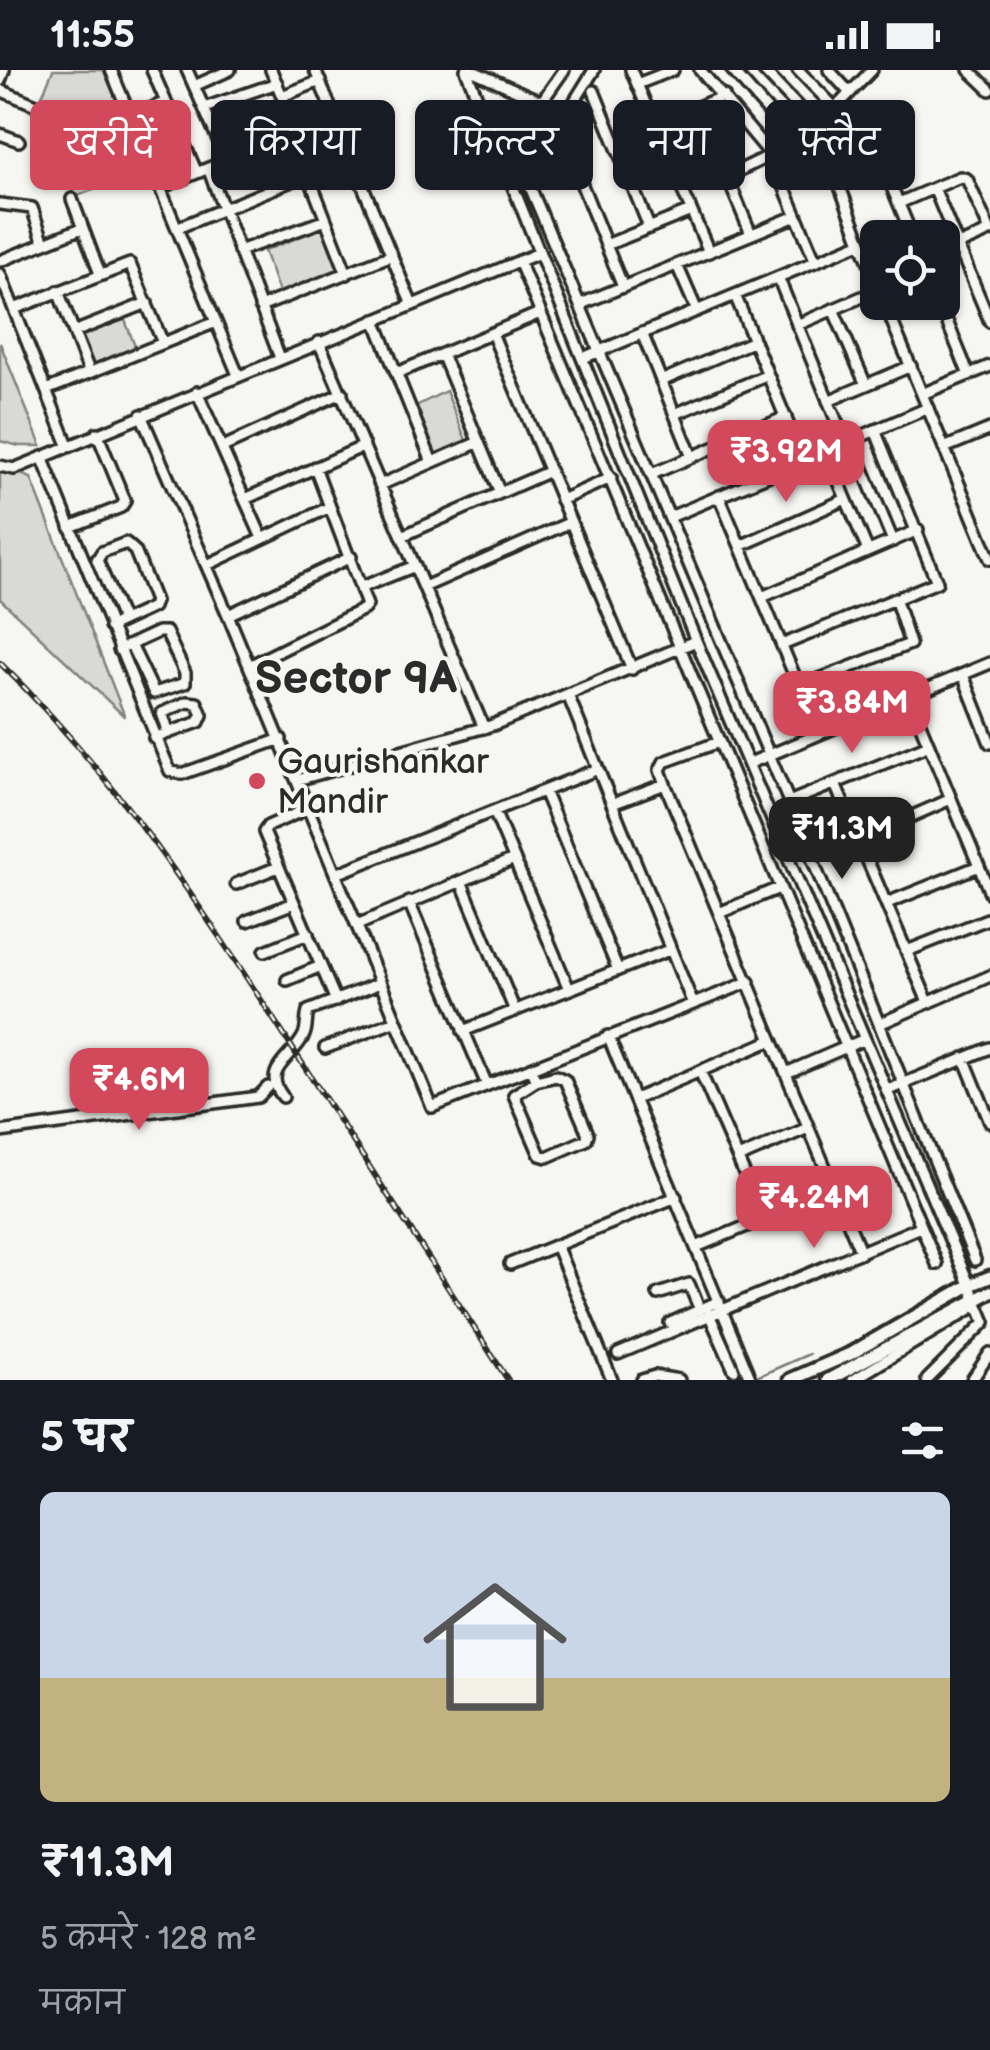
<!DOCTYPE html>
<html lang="hi">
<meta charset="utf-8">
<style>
:root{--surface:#171b24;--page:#242831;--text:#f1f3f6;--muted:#9ea1a6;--accent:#d1495b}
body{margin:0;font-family:"Balsamiq Sans","Playpen Sans Deva",sans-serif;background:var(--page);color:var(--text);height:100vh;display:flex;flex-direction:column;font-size:38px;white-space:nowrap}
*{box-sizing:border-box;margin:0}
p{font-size:32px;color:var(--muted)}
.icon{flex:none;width:55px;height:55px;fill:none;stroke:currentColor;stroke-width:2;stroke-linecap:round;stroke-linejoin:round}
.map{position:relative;height:1310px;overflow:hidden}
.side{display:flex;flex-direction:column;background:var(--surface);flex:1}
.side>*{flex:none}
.hud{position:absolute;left:30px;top:30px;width:930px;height:90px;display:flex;gap:20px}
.controls{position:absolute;left:860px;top:150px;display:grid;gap:20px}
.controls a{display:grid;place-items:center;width:100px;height:100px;border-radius:15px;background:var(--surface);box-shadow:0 2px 8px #0004;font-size:50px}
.price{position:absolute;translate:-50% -85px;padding:0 22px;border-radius:20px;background:var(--accent);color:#fff;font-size:32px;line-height:65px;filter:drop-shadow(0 2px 5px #0008)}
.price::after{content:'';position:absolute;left:50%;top:60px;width:30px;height:22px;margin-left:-15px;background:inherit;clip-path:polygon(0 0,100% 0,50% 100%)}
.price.selected{background:#222;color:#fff}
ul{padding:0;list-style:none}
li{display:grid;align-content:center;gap:20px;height:530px;padding:0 40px}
li span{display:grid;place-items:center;height:310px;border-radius:15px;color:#555}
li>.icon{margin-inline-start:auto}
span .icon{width:180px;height:180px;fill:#fffc;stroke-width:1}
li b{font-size:42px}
h2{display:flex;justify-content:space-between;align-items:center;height:120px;padding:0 40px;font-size:42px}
.chip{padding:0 35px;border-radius:15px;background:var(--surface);box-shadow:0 2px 8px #0004;font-size:35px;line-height:90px}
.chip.selected{background:var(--accent);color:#fff}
.status{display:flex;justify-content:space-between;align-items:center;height:70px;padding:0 50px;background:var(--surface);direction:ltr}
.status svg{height:28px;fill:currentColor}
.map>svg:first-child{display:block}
</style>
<div class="status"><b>11:55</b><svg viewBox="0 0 49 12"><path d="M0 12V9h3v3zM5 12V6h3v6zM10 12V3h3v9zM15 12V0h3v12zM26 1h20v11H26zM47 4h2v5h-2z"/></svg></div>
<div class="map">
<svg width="990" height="1310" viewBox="0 0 990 1310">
<rect width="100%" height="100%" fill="#f6f6f2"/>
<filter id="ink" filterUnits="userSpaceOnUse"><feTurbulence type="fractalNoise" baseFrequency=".01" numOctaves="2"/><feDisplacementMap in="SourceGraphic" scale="20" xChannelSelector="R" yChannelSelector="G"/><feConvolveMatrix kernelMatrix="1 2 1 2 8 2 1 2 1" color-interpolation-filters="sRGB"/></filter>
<g filter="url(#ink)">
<!-- park -->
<path fill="#d9d9d5" stroke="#828280" stroke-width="2.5" d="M53,0H104L145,100L75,127L39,33Z
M324,157L339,201L280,225L264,181Z
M125,250L136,279L91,298L78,265Z
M0,273L41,376H19L0,371Z
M446,321L466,370L436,384L416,336Z
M0,396L31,408L125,647L0,529Z"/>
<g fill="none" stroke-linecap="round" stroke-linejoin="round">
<!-- stream -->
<path stroke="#7a7a78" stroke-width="2.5" d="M752,1309L809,1284"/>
<defs>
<path id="minor" d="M111,0L238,305
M152,0L197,103
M187,0L227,90
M271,0L297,62
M315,0L412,235
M466,0L694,566L985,1252L927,1310
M471,0L567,43
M631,0L709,182
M700,0L771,85L816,192
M732,0L795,72
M763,0L817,57L878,216
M798,0L835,38
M829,0L850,23
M969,0L990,20
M0,11L4,0
M637,14L673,0
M194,16L230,0
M0,20L36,35
M594,21L649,157
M282,26L320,11
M698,37L751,164
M204,38L277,13
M131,47L166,32
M655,55L724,26
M214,60L285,33
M0,64L19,71
M820,64L867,46
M563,68L623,217
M512,74L789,732L975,1190
M498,83L512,74L564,0
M772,88L817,57L872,0
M881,91L913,168
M523,97L558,58L594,0
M208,98L280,288
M308,104L347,204
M728,106L771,85
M837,112L904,80
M160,118L333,47
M934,118L960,107L967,109L990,161
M72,129L100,204
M899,133L934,118L990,252
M0,134L32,138L44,173
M177,158L350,87
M606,175L691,141
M239,181L326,150
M942,182L990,161
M0,191L82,158
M519,191L937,1194
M677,195L697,241
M0,204L68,375
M778,207L845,372
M58,221L89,301
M735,225L803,390
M884,232L990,489
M939,232L969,305
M581,234L796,146
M260,237L392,185
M14,239L130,194L163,273
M833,239L866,315
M375,250L432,392
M797,255L878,220
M74,262L147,233
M492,263L632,599
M642,263L692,387
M319,272L484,658
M442,284L500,423
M583,288L860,173
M397,303L540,243
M661,311L754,271
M46,320L216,252
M197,322L262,468
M922,324L990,296
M828,331L911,296
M675,344L768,305
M141,345L228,545L432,1037L749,912
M851,370L893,471
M223,377L342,323
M944,378L990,359
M826,381L868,481
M42,387L170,701L182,704L281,669
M0,396L14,399L539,183
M652,404L786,347
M380,415L479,372
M719,426L819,664
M245,429L364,376
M561,430L611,408
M670,447L928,338
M70,457L121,437L125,431L97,363
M402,466L550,401
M740,476L846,429
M207,495L330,437
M362,517L415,496
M424,517L571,452
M762,527L918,460
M228,545L351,487
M110,557L153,537L155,531L135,481L126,473L102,482L97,490L123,551
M782,575L937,512L875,360
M119,580L158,562H166L185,603V613L154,623L131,575
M249,596L364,539L367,535L315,397
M963,605L990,673
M799,617L910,574L896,531
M568,625L693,934
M909,627L990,823
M154,668L199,652L202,645L197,633L187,632L162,643L169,663
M750,693L990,593
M297,710L493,655L696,571
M665,714L660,700L664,692L719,672
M835,714L928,932
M544,721L618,900
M789,732L929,675
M612,734L665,714L861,1183
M309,738L268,756L264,762L336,931
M494,741L569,919
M860,769L951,729
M336,804L598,699
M461,811L515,941
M236,814L278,797
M409,832L487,1015
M887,833L979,796
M719,843L779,818
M247,851L294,833
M357,855L514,789
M265,881L308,864
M907,881L990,848
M287,910L321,896
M879,954L990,906
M463,961L669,880
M608,966L750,1308L745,1310
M325,978L396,951
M964,988L990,1052
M530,998L536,1011L514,1025L540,1085L547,1087L586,1070L588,1064L565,1010L556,1006L536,1011
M700,1001L764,1149
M786,1003L865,969
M888,1020L990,978
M283,1027C260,999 293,989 304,965C307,958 306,948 308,941L380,913
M635,1029L772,970
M0,1062L258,1027L268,1017
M738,1088L808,1058
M556,1175L612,1310
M696,1177L834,1120
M510,1194L676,1127
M658,1224L689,1214L700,1240
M709,1244L734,1300
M670,1253L719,1231
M618,1284L920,1157
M642,1310L655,1306L679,1310
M853,1310L977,1235
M972,1310L990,1283"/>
<path id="major" d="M790,1310L850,1284L970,1215L990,1207
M828,1310L990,1222"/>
</defs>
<!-- minor casing -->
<use href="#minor" stroke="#2b2b2b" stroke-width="16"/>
<!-- major casing -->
<use href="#major" stroke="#2b2b2b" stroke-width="19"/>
<!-- minor -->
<use href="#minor" stroke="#f6f6f2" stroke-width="9"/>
<!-- major -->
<use href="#major" stroke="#f6f6f2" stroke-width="11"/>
<defs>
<path id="rail" d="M0,593C116,706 201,837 289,973C362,1085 435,1198 508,1310"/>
</defs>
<!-- rail casing -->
<use href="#rail" stroke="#2b2b2b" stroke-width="6"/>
<!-- rail -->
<use href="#rail" stroke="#f6f6f2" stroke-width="2.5" stroke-dasharray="8" stroke-linecap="butt"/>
</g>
</g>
<!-- markers -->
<circle fill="#d1495b" stroke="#f6f6f2" stroke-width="4" cx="257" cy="711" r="10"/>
<g text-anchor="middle" stroke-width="8" stroke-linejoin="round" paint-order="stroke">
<!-- poi labels -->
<g font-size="35" fill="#2b2b2b" stroke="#f6f6f2" text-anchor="start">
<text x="277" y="703">Gaurishankar<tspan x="277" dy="40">Mandir</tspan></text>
</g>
<!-- district labels -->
<g font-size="45" font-weight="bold" fill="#2b2b2b" stroke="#f6f6f2">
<text x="356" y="623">Sector 9A</text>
</g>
</g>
</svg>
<div class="controls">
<a><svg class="icon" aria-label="locate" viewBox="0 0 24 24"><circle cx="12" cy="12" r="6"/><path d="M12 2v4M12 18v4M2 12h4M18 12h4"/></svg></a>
</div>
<b class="price" style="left:786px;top:435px">₹3.92M</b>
<b class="price" style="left:852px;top:686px">₹3.84M</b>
<b class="price selected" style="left:842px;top:812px">₹11.3M</b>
<b class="price" style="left:139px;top:1063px">₹4.6M</b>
<b class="price" style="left:814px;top:1181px">₹4.24M</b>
<div class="hud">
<a class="chip selected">खरीदें</a>
<a class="chip">किराया</a>
<a class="chip">फ़िल्टर</a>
<a class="chip">नया</a>
<a class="chip">फ़्लैट</a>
</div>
</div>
<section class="side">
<h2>5 घर<svg class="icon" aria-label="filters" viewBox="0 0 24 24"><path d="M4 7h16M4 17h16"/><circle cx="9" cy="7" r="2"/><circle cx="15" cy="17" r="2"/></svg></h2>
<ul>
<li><span style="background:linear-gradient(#c9d6e8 60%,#c2b280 0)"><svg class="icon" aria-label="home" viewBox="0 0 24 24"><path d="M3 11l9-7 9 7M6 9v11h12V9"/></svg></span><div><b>₹11.3M</b><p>5 कमरे · 128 m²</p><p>मकान</p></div></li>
</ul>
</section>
